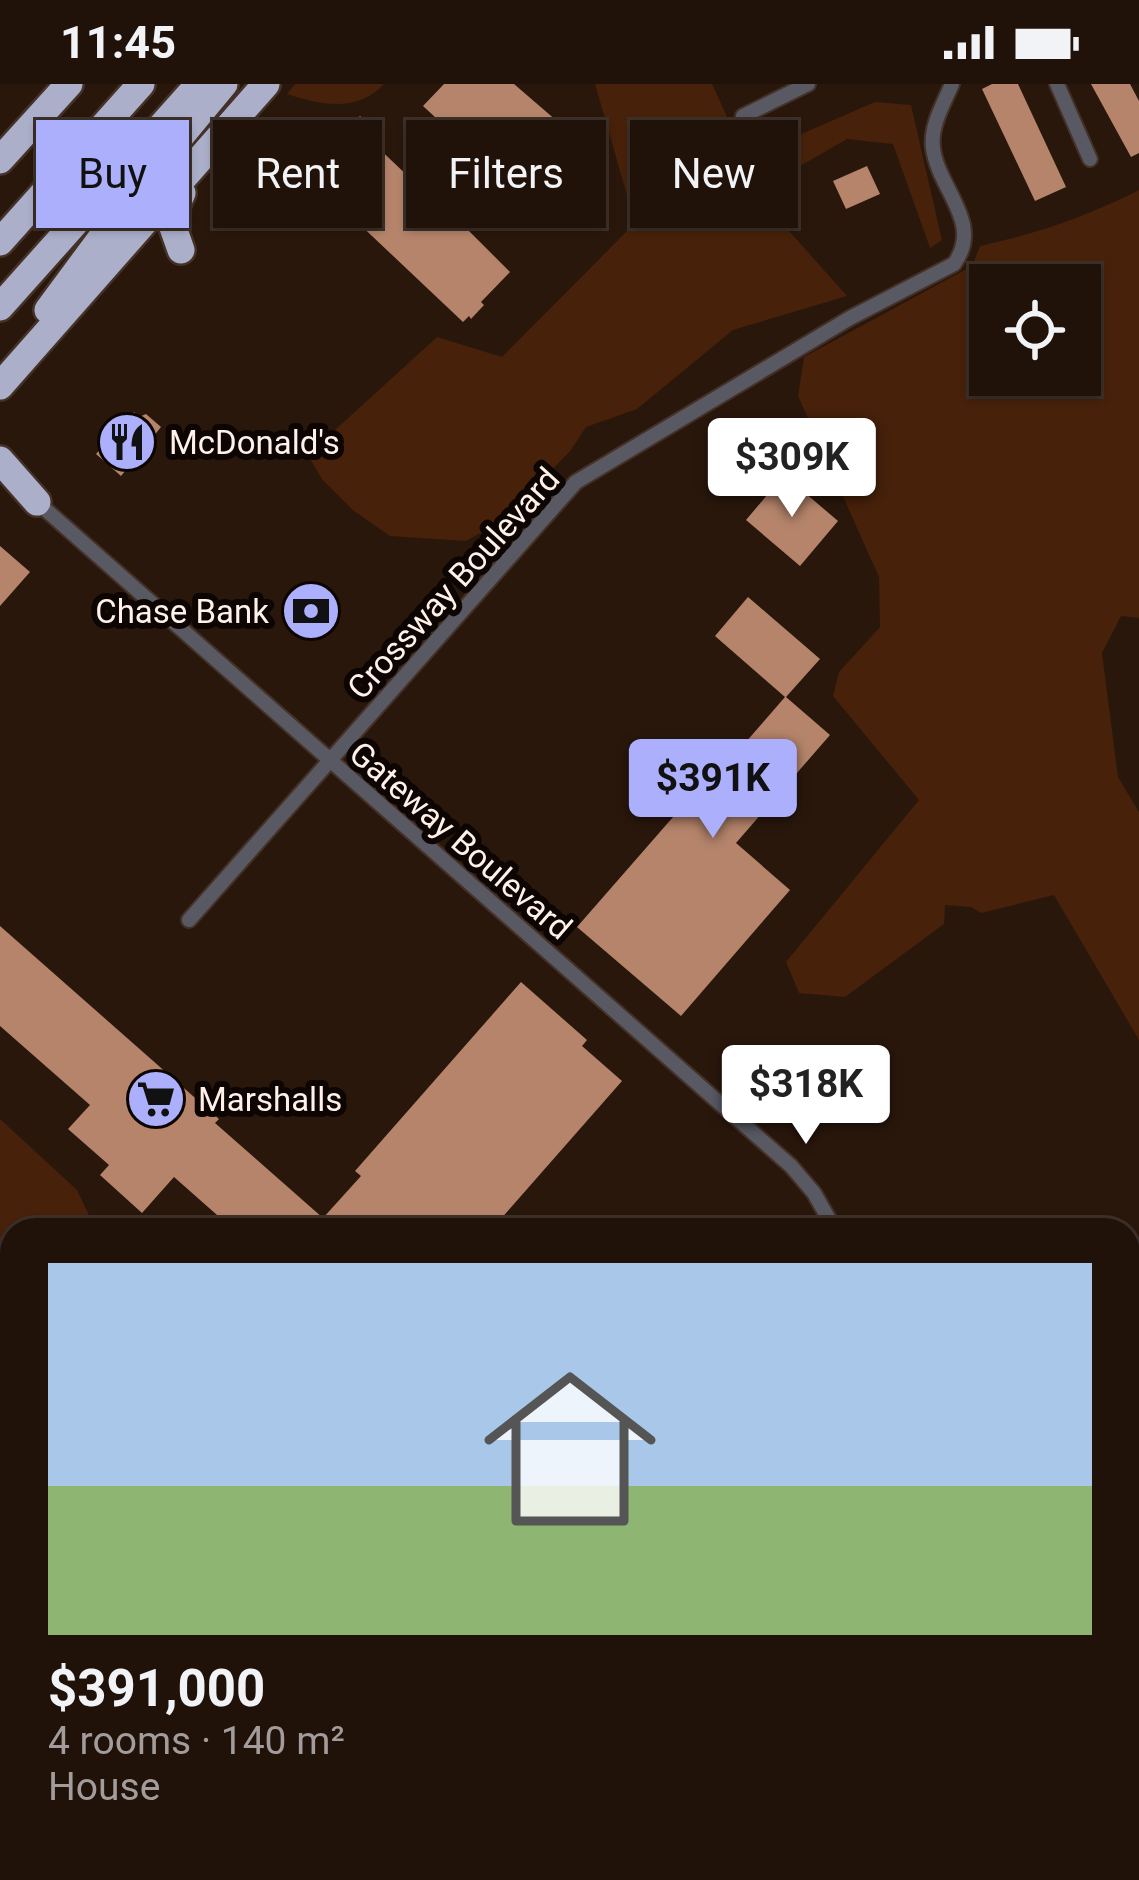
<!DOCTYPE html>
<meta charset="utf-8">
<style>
:root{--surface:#201109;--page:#281a12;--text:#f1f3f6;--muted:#a29d9c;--line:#3d312a;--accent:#acaffb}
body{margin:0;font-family:Roboto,sans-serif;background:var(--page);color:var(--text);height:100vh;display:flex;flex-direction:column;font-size:45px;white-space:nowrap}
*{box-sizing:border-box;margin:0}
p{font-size:39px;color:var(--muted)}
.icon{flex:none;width:66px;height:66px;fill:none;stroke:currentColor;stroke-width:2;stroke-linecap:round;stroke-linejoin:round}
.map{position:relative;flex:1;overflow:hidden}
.details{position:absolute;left:0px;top:1134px;width:1140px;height:663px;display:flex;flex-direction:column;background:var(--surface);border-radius:36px 36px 0 0;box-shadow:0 3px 9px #0004,0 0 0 3px var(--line)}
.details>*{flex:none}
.guide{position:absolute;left:36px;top:36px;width:1068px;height:108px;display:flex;gap:24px}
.controls{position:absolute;left:969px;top:180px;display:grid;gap:24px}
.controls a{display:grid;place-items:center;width:132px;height:132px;border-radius:0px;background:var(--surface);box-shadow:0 3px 9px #0004,0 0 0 3px var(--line);font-size:60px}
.price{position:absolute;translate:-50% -102px;padding:0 27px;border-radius:12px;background:#fff;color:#222;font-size:39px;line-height:78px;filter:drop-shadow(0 3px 6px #0008)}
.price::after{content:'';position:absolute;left:50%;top:72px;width:36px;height:27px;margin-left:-18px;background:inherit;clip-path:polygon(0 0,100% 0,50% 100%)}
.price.selected{background:var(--accent);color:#111}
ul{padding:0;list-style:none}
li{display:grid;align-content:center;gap:24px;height:636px;padding:0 48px}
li+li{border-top:3px solid var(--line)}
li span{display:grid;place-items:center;height:372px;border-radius:0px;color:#555}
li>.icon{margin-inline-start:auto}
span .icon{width:216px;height:216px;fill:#fffc;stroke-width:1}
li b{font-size:51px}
.pill{padding:0 42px;border-radius:0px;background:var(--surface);box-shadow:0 3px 9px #0004,0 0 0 3px var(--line);font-size:42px;line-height:108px}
.pill.selected{background:var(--accent);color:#111}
.status{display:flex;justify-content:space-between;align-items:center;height:84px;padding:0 60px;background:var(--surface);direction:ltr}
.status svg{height:33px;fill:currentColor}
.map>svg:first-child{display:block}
</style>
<div class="status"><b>11:45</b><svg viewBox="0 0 49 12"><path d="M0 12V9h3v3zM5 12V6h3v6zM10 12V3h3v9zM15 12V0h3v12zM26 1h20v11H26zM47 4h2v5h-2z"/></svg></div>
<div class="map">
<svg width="1139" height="1796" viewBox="0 0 1139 1796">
<rect width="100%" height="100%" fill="#2a170c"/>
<!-- green -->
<path fill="#47210a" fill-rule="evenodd" d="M295,0H384C357,29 321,21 287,10Z
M595,0H712L746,74L875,18L911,21L942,156L930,164L893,60L847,55L786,90L773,129L847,212L733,246L637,325L586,343L571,366L504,436L466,457L390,452L354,427L322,395L306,368L334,347L437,253L502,273L635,139Z
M1139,106V534L1121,532L1102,569L1118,693L1139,728V956L1054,811L981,829L971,823L945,821L944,840L845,913L799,909L786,878L919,716L833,612L839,588L880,543L879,493L798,312L804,273L972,182L980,162C1036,150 1088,132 1139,106ZM990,201H1080V291H990Z
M0,1035L77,1106L96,1146H12V1354L0,1342Z
M1128,1551L1139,1554V1796H984L981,1785H1128Z
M556,1785H745L728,1796H552Z"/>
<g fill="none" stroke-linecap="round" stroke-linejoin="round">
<!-- stream -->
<path stroke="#7c4f37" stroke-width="4.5" d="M0,1189L12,1201
M1128,1640L1139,1644"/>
</g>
<!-- building -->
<path fill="#b5846b" d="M444,0H514L608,81L552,141L423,22Z
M992,0H1018L1066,103L1035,117L982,5Z
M1091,0H1130L1139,17V69L1131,73Z
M360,32L376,47L369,55L435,118L438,116L510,188L481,218L484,221L471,235L469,232L463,238L335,117L362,84L334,59Z
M867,82L880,110L846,125L833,97Z
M134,328L139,333L146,330L161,343L121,392L96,370Z
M784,391L838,437L800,482L746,436Z
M0,462L30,488L0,522Z
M748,513L820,575L786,613L830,651L736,759L790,806L681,932L577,843L687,717L691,721L785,613L715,552Z
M0,842L219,1035L215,1039L323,1134L361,1092L355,1087L521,898L587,956L582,962L622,997L491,1146H234L174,1093L142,1129L100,1091L109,1081L68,1045L90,1021L0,942Z
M1139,1174V1439L1128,1444V1179Z
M0,1524L12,1529V1600L0,1595Z"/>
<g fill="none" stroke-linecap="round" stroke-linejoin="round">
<defs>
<path id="street" d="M1057,0L1090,75
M743,32L808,0
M37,418L791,1082L814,1109L835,1146
M189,836L576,398L850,234L954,180C984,139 938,105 933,64C930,42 944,19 952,0
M0,1774L12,1768
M242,1796L248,1785
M503,1796L507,1785
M896,1796L914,1785"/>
<path id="secondary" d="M32,1785L38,1796"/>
<path id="primary" d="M0,1674L12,1679
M267,1785L293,1796"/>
<path id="highway" d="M0,76L69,0
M0,158L141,0
M181,166L170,135L182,109
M0,223L199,0
M48,226L142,99L224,0
M0,302L266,0
M0,376L37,418"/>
</defs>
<!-- street casing -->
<use href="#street" stroke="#443127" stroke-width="18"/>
<!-- secondary casing -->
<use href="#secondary" stroke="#443127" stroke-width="26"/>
<!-- primary casing -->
<use href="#primary" stroke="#443127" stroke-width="26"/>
<!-- highway casing -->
<use href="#highway" stroke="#443127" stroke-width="32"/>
<!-- street -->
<use href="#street" stroke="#585963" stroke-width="14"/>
<!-- secondary -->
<use href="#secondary" stroke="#7a7b8c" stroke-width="21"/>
<!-- primary -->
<use href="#primary" stroke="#9496ac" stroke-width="21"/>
<!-- highway -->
<use href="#highway" stroke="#acafc9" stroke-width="27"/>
</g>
<!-- icons -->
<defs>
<symbol id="restaurant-disc" viewBox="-11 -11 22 22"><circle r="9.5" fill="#acaffb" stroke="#0d0502"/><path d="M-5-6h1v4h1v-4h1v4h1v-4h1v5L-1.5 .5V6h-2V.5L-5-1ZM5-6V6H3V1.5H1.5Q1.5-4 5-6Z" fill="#111"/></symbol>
<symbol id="bank-disc" viewBox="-11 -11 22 22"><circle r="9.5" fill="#acaffb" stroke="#0d0502"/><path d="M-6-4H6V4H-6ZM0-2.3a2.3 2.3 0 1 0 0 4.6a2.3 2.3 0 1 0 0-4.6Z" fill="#111"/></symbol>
<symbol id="supermarket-disc" viewBox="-11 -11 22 22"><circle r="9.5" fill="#acaffb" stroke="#0d0502"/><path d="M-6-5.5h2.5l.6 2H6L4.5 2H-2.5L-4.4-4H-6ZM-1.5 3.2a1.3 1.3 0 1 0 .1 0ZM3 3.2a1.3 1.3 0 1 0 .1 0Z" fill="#111"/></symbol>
</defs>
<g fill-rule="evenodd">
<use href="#restaurant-disc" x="94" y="325" width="66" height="66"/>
<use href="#bank-disc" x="278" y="494" width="66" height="66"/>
<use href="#supermarket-disc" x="123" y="982" width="66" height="66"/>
</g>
<g text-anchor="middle" stroke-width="12" stroke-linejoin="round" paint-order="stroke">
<!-- poi labels -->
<g font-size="33" fill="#fff0e9" stroke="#0d0502" text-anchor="start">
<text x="169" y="370">McDonald's</text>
<text x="269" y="539" text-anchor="end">Chase Bank</text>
<text x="198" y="1027">Marshalls</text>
</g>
<!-- street labels -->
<g font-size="33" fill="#fff0e9" stroke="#0d0502">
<text transform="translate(453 499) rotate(-48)" y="12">Crossway Boulevard</text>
<text transform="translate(461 756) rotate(41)" y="12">Gateway Boulevard</text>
</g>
</g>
</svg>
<div class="controls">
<a><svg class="icon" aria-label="locate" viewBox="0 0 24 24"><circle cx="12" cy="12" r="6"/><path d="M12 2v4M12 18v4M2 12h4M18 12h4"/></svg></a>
</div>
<b class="price" style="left:792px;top:436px">$309K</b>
<b class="price selected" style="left:713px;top:757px">$391K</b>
<b class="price" style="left:806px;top:1063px">$318K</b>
<div class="guide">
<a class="pill selected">Buy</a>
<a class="pill">Rent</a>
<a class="pill">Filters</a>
<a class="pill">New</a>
</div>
<section class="details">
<ul>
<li><span style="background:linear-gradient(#a9c7e8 60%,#8fb573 0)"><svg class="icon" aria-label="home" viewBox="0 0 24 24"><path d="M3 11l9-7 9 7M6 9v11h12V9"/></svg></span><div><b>$391,000</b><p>4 rooms · 140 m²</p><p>House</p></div></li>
</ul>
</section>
</div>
